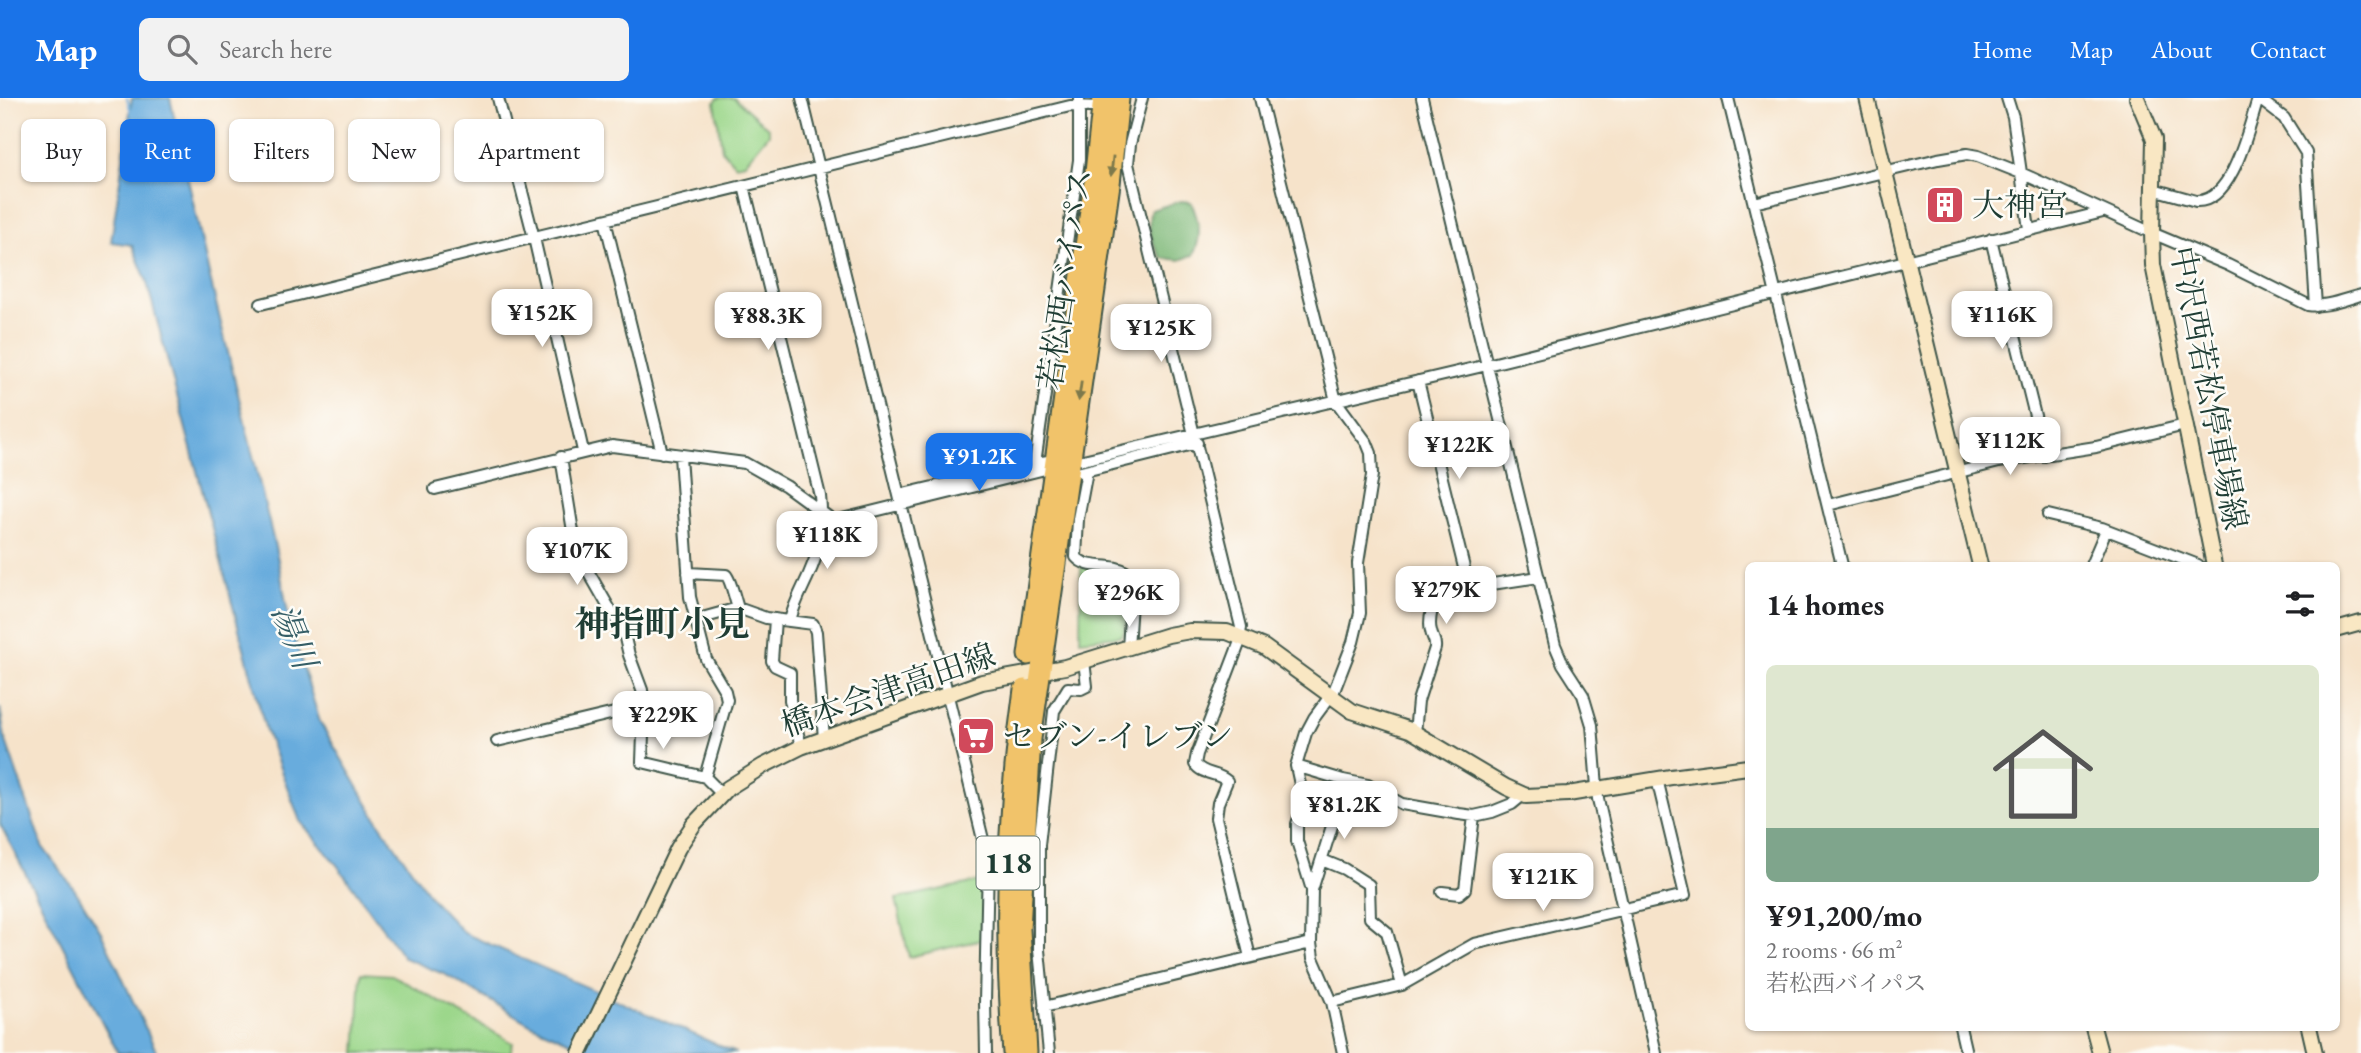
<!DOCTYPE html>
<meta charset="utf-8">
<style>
:root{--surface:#fff;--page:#f2f2f2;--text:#202124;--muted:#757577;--accent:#1a73e8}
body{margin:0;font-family:"EB Garamond","Noto Serif JP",serif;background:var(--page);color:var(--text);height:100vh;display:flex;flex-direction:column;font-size:26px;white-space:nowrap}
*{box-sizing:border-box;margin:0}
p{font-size:23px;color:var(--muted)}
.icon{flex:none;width:38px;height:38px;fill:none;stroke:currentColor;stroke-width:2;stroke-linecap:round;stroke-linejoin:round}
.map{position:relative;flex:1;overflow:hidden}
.sheet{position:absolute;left:1745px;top:464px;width:595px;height:469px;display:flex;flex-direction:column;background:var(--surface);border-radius:10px;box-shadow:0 2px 5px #0004}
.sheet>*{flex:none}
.guide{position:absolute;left:21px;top:21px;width:665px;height:63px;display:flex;gap:14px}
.price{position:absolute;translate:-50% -60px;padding:0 16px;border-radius:14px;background:#fff;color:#222;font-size:23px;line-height:46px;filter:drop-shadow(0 2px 4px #0008)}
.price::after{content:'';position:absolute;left:50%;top:42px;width:21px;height:16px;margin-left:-10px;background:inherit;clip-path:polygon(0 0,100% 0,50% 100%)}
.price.current{background:var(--accent);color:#fff}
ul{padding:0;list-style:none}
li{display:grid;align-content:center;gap:14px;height:371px;padding:0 21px}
li span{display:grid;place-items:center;height:217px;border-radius:10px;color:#555}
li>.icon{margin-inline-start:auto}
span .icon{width:126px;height:126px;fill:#fffc;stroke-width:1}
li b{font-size:30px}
h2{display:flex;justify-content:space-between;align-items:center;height:84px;padding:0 21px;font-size:30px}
.chip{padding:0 24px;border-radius:10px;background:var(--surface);box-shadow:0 2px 5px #0004;font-size:24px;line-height:63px}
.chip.current{background:var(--accent);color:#fff}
header{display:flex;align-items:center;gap:42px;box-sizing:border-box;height:98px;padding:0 35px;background:var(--accent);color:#fff}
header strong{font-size:33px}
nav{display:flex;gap:38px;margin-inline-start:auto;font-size:24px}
.search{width:490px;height:63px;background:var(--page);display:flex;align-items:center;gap:18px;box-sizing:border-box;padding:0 24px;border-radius:10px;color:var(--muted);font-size:26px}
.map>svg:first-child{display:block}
</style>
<header>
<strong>Map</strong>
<div class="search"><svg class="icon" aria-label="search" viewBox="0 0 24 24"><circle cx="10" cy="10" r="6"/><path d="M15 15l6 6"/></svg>Search here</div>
<nav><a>Home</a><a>Map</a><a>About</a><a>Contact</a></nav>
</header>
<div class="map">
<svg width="2361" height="955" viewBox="0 0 2361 955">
<rect width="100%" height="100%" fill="#fdfcf7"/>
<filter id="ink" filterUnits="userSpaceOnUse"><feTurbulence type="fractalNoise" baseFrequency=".0143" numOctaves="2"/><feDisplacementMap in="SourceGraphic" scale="14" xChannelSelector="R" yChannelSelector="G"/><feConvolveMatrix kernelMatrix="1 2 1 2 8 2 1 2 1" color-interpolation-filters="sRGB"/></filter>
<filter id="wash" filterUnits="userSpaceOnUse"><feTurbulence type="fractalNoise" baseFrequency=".00686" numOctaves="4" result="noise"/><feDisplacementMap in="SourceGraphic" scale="28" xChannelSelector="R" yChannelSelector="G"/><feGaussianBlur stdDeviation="1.57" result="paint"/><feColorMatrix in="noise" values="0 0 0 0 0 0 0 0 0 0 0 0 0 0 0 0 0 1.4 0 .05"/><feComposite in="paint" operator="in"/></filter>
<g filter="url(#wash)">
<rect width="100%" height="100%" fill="#f6e3ca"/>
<!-- green -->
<path fill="#9cd78b" stroke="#5e8a60" stroke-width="2" d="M718,0H734L769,31V36L745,65L735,67L722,52L715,4Z
M1081,468L1121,473L1129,516L1123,536L1120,538L1080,542Z
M981,783L985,784L986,786L981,842L909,859L896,801Z
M361,875L392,877L513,945L510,955H356Z"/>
<!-- forest -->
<path fill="#7db877" stroke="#4e7a56" stroke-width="2" d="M1181,103L1191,104C1199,123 1203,138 1193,157L1180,162L1162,160C1152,147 1146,128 1151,112Z"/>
<!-- water -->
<path fill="#67acdd" stroke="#437488" stroke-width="2" d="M132,0H170L209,176L277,457L290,526L320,624L379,725L432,801L464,835L736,955H595L532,927L446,877L404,860L337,767L300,723L266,633L146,181L132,147L111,144Z
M0,609L5,640L42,748L75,792L101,834L157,955H118L0,726Z"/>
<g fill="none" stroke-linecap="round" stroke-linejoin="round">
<!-- stream -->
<path stroke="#67acdd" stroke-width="2.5" d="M127,0L131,14"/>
</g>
</g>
<g filter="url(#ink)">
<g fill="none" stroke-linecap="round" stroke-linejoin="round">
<defs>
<path id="street" d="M498,0L534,140L583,353
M802,0L988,762L985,904L986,955
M1142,0L1130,46L1128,66L1241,529L1239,546L1197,656L1195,666C1202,677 1218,674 1227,683L1218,705L1216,720L1250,859
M1260,0L1336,303L1367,345L1371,355L1372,377L1358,465L1360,515L1353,544L1334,593L1314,620L1306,635L1296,668L1304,705L1297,726V743L1312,792L1311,845L1313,860L1332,904L1343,955
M1422,0L1555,547L1563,566L1583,597L1592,627L1598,701L1656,955
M1728,0L1842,467
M2007,0L2013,19L2029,131
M2258,0L2284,20L2306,55L2316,208
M744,88L820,398C823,425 821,451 809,476C802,492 794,505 790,523
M2153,91L2196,103C2233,105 2249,28 2258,1
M1754,105L1938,61L1967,56L1978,58L2021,75L2152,135L2228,167L2308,207C2325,210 2345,201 2361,197
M605,122L662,355
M1991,141L2045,358
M261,206L1070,8L1102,9
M1418,283L1469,490
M680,358L690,499L706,561L725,593L727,602L705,679
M561,359L576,452L624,536L629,557L642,592L644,608L642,664L705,679L722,696
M1083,362L1487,267L2103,114
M1035,365L1079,62V0
M1087,373L1078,421L1076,459C1088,473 1112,464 1126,474L1131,504L1128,550
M1081,374L1197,345
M435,391L612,348L745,365L786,388L834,423L1041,372
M899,397L1035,365L1055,362
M1828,407L1999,364L2096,349L2185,327
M2048,417L2102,430L2198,467
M2091,467L2106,432
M688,475L726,477C731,482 735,502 738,510
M775,521L772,563L775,568L790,575V602L801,649
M695,522L738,510L766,520L813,526L816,534L824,641
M1415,635L1418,603L1435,550C1436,542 1432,540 1431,533C1428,523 1433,502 1439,494L1539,479
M497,643L644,608
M1296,668L1343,682L1368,687L1402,706L1459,716L1474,718L1492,714L1512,706L1523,697
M1322,762L1344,771L1369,787L1370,820L1387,834L1402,887
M1312,792L1346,683
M1442,794L1459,796L1465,791L1474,718
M1332,904L1402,887L1474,846L1685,797L1657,681
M1044,909L1311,845
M1960,929L1966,955
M1049,955L1039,852V747L1054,613L1068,590L1081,591L1087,588L1084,563"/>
<path id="secondary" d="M1867,0L1980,467
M2137,0L2154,41L2152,135L2153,167L2214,467
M2336,532L2361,525
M2093,929L2100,955
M2309,929L2315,955
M580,955L678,750L694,726L728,690L763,668L801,649L982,584L1065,569L1168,537L1190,533L1227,534L1264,549L1352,613L1410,632L1506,689L1526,698L1568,696L1671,679L1748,669"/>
<path id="highway" d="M1028,557L1094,84L1103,0
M1013,955C1003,833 1007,712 1024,591
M1027,955L1020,831L1031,641L1110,86L1119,0"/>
</defs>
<!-- street casing -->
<use href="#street" stroke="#3f564a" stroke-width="14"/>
<!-- secondary casing -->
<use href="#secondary" stroke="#3f564a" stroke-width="18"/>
<!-- highway casing -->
<use href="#highway" stroke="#3f564a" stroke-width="23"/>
<!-- street -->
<use href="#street" stroke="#fff" stroke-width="10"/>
<!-- secondary -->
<use href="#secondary" stroke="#f9e7c3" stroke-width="14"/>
<!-- highway -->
<use href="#highway" stroke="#f1c36a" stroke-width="19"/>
</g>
<!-- one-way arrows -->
<defs><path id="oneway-solid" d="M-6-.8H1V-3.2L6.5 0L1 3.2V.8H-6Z" transform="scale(1.75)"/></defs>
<g fill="#7d794c">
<use href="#oneway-solid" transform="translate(1112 68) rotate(96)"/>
<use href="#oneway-solid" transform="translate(1080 293) rotate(98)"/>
</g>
</g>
<!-- icons -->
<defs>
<symbol id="building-square" viewBox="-11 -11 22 22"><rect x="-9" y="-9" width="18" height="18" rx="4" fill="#d1495b" stroke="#fdfcf7"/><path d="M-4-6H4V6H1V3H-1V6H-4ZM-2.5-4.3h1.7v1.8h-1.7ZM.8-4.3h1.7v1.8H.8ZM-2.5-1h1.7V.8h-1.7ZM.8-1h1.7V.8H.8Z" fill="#fff"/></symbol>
<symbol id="supermarket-square" viewBox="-11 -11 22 22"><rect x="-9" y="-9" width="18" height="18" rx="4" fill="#d1495b" stroke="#fdfcf7"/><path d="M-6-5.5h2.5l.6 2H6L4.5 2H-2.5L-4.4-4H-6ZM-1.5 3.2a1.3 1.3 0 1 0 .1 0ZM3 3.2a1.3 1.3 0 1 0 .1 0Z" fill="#fff"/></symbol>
</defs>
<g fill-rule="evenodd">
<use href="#building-square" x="1923" y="85" width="44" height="44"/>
<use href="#supermarket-square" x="954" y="616" width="44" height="44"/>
</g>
<g text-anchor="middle" stroke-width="5" stroke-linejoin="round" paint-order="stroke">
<!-- shield labels -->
<rect fill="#fdfcf7" stroke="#62766e" stroke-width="2" x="976.5" y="738.5" width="63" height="53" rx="5"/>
<g font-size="30" font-weight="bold" fill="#1f3d34">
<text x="1008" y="775">118</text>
</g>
<!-- poi labels -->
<g font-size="32" fill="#1f3d34" stroke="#fdfcf7" text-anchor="start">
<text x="1972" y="118">大神宮</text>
<text x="1003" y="649">セブン-イレブン</text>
</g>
<!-- street labels -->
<g font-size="32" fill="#1f3d34" stroke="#fdfcf7">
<text transform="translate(1065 181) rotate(-82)" y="11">若松西バイパス</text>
<text transform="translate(2209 290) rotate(79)" y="11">中沢西若松停車場線</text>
<text transform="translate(888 592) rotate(-19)" y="11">橋本会津高田線</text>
</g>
<!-- water labels -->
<g font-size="33" font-style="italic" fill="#355e67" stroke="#fdfcf7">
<text transform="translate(295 538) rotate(68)" y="12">湯川</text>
</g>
<!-- quarter labels -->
<g font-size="35" font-weight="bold" fill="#1f3d34" stroke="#fdfcf7">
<text x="662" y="538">神指町小見</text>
</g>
</g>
</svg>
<b class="price" style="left:542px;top:251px">¥152K</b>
<b class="price" style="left:2002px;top:253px">¥116K</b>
<b class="price" style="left:768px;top:254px">¥88.3K</b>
<b class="price" style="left:1161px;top:266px">¥125K</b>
<b class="price" style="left:2010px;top:379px">¥112K</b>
<b class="price" style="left:1459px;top:383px">¥122K</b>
<b class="price current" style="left:979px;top:395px">¥91.2K</b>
<b class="price" style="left:827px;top:473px">¥118K</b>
<b class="price" style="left:577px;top:489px">¥107K</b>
<b class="price" style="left:1446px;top:528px">¥279K</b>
<b class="price" style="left:1129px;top:531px">¥296K</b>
<b class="price" style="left:663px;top:653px">¥229K</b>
<b class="price" style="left:1344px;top:743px">¥81.2K</b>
<b class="price" style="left:1543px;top:815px">¥121K</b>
<div class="guide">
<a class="chip">Buy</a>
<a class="chip current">Rent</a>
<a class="chip">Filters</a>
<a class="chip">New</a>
<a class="chip">Apartment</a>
</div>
<section class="sheet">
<h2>14 homes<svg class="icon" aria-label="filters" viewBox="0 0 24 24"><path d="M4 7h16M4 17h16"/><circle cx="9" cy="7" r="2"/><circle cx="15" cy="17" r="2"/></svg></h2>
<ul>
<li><span style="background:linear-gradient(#dfe7d0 75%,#7fa58c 0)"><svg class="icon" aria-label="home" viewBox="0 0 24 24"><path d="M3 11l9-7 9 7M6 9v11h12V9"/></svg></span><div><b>¥91,200/mo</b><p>2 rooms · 66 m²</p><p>若松西バイパス</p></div></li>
</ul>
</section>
</div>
